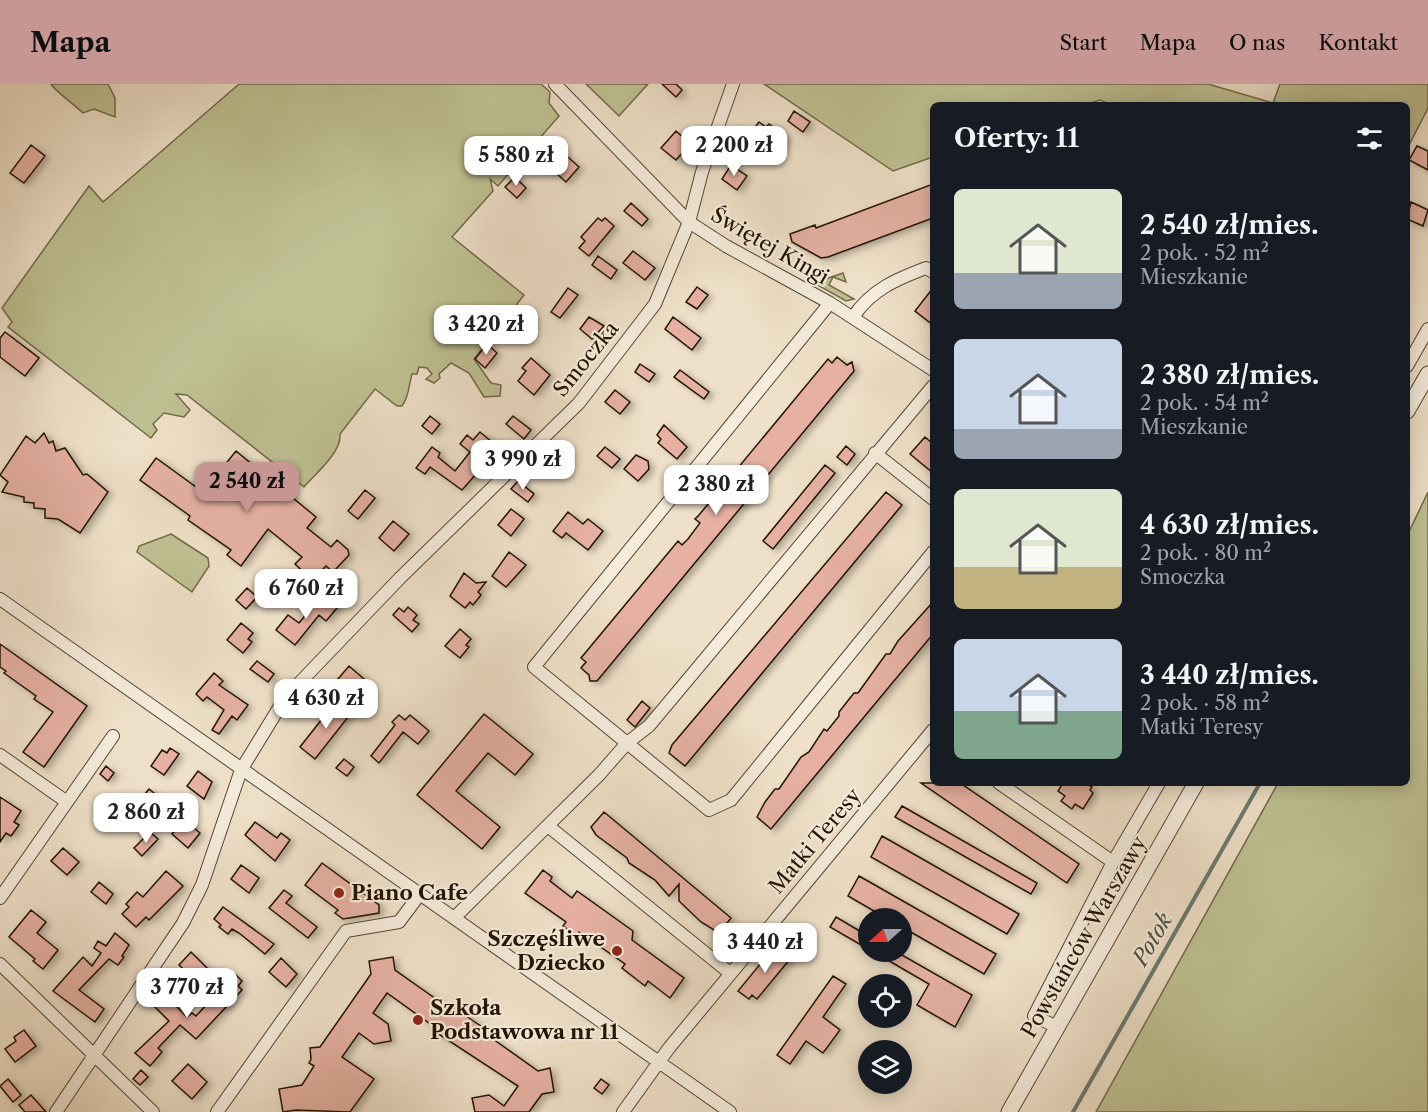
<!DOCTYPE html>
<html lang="pl">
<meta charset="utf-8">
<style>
:root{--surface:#171b24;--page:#20242c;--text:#f1f3f6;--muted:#9ea1a6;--accent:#c59692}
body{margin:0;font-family:"Libre Caslon Text",serif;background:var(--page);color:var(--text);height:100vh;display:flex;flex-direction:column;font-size:22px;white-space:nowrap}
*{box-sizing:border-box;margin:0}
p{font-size:20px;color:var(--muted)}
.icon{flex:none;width:33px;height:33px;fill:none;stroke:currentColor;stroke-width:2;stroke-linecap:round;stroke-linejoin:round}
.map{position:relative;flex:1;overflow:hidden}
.sheet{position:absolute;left:930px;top:18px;width:480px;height:684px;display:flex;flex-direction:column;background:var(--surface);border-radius:9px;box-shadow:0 3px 15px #0003}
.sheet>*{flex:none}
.needle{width:39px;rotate:249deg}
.controls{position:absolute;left:858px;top:824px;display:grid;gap:12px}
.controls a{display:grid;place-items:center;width:54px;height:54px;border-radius:50%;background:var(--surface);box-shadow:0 3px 15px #0003;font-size:30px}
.price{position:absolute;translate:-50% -51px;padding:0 14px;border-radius:12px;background:#fff;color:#222;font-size:20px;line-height:39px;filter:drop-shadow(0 2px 3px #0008)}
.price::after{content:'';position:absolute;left:50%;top:36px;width:18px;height:14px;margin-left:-9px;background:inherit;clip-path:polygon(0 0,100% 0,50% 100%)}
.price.on{background:var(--accent);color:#111}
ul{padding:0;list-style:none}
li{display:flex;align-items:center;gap:18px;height:150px;padding:0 24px}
li span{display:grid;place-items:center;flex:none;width:168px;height:120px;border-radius:9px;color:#555}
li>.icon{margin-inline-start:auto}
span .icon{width:72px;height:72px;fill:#fffc;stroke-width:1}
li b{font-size:26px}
h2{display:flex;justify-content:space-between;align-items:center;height:72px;padding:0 24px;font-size:26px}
header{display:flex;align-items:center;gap:36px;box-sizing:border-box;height:84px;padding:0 30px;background:var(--accent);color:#111}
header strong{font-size:28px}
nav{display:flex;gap:33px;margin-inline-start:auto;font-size:21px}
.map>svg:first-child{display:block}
</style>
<header>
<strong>Mapa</strong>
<nav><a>Start</a><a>Mapa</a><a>O nas</a><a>Kontakt</a></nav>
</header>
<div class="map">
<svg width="1428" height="1028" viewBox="0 0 1428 1028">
<defs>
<filter id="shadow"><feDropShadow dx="4.5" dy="2.5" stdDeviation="3" flood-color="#0004"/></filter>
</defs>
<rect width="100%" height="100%" fill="#efe1c9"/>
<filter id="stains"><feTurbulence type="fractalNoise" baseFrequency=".00333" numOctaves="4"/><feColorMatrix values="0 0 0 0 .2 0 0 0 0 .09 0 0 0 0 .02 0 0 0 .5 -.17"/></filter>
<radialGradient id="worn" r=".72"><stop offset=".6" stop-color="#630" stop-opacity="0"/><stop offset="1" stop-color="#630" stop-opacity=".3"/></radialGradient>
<!-- green -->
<path fill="#bfc193" stroke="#716a4a" stroke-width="1.5" d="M51,0H108L115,14V33L94,25L83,29C74,20 56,8 51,0Z
M239,0H541L550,8L549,19L559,32L498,102L490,95L493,107L452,153L524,211L474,275L491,299L501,301L500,312L484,313L469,289L451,279L439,290L440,294L434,299L426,295L432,290L427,284L419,283L417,290H412C409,300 409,313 402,322H397L375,305L340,350C342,368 315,390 304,403L187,311L176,310L190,326L184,333L164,329L153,340L157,346L151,354L8,243L12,238L2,224L89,102L103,118Z
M586,0H648L619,32Z
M764,0H1208L1273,19L1280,0H1428V24L1407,65V21H1111L1100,16L1084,21H933V73L893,87Z
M843,189L846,198L833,193L829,201L854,215L846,217L814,199Z
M1428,408V1028H1096L1278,699H1407V452Z
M171,450L208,474L209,482L192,508L137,468L139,462Z"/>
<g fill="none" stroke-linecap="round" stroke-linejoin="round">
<!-- stream -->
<path stroke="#6a796f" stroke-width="4" d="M1073,1028L1260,699"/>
</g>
<!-- building -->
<path fill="#e6b1a3" stroke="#231202" stroke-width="1.5" filter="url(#shadow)" d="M662,0H676L682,6L676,13Z
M794,27L810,38L803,48L788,37Z
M759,38L766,43L769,40L786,53L778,70H772L748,52Z
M676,47L690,60L676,76L661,64Z
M31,61L45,72L24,99L10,89Z
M1417,62L1428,67V86L1409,76Z
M560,66L579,83L566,98L547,81Z
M731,81L747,92L737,106L722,95Z
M515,93L526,104L517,114L505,103Z
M933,100V134L828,173L821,174L792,158L790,150L815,141L816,144Z
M1411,118L1428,126L1423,142L1407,135Z
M631,119L648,135L642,142L624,127Z
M598,134L602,137L605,134L614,142L589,172L579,164L585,157L581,153Z
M633,167L655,184L645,196L623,179Z
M598,172L617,186L611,195L592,181Z
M697,203L708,211L697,225L686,218Z
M568,204L578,211L560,234L551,228Z
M933,204V241L915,227Z
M589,233L604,242L592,255L580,245Z
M673,233L701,254L692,266L665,245Z
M5,248L39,274L25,292L0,273V254Z
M487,260L497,269L485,284L475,275Z
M837,273L847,281L852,278L854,287L597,597H590L589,591L581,584L586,578L581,574L678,457L682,461L688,455L700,439L695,435L699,431L828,275L832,279Z
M531,274L550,291L534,311L518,297L526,287L522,284Z
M640,280L655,290L649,298L635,288Z
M680,286L709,308L704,315L674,293Z
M615,306L630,318L620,330L605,318Z
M430,332L440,340L432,350L422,342Z
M513,332L531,346L524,355L506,340Z
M664,341L687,363L677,375L658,359L661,355L657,351Z
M480,348L499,364L462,406L430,383L425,390L416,384L432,363L440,369L438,373L455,387L470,368L460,360L467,351L473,356Z
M44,349L49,359L53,357L56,367L65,364L83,391L87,390L108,408L80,449L58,435L45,434V425L34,424V419L24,418V413L2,408L8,398L0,391L26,352L35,359Z
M925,353L933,360V389L910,370Z
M846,362L855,370L847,381L837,373Z
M605,363L620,375L612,384L597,372Z
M236,367L316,433L307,444L331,463L337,456L348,466L349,471L333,488L326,482L312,496L295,480L302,473L268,445L241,482L227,471L231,466L188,436L190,432L140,396L156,374L203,408Z
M636,371L648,377L649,385L638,397L624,385Z
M825,381L835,389L773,465L763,457Z
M518,397L534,410L528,418L511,405Z
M365,406L375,414L358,435L348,427Z
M886,408L902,421L685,682L669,669L672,661Z
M511,425L524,435L511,452L498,441Z
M568,428L583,440L588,435L603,447L588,466L566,449L562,454L553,447Z
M393,437L409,450L394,467L379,454Z
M509,468L526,481L506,503L492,492Z
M464,489L476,499L486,498L478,508L481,511L473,521L470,518L465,524L450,512Z
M247,504L257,513L246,525L236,516Z
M322,511L337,524L326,537L319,531L295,561L276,546L288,531L299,539Z
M933,518V550L771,745L757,733L765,718L775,705H779L801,673L809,668L824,645L827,647L839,632V628L854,609H858L886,570H890L898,557Z
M408,523L417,531L413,536L419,540L412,548L393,531L399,524L404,528Z
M241,539L253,549L248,555L252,558L243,569L227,556Z
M460,545L471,555L466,561L469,563L460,574L445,562Z
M0,560L87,622L44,683L23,668L53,628L34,615L36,612L4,589L6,587L0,583Z
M257,577L274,590L268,598L250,585Z
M349,582L364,595L353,608L338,595Z
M214,589L223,597L219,601L248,621L237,636L232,632L219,650L212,646L224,626L207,613L203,617L196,610Z
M337,616L352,628L315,675L300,663Z
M642,617L650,624L635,643L627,636Z
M484,630L533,670L515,691L488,669L456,707L500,743L482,765L417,711Z
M399,631L405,636L410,631L429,647L418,660L403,648L379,679L371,672L395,641L392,638Z
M170,664L179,670L164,691L151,682L162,666L167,669Z
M344,675L354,683L347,692L336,684Z
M106,682L114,689L108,697L100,690Z
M198,687L212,698L204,715L187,702Z
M921,699H960L1079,780L1067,799Z
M1063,699H1085L1092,703L1090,706L1093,709L1083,725L1075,720L1072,725L1061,717L1065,712L1058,707Z
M149,705L158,712L141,733L132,726Z
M0,713L21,727L14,738L19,741L11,752L6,749L0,758Z
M902,722L1037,799L1031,810L895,733Z
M604,728L731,834L719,849L701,838L679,817V800L669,812L655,796L629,779L627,774L596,751L591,743Z
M184,736L200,749L188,764L172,750Z
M255,738L277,754L281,749L290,756L275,777L245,751Z
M150,748L158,755L142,772L134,764Z
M882,752L1019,830L1007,850L871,773Z
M63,764L79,778L67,791L51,777Z
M322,779L379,821V829L343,835L335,829L338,826L305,801Z
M241,781L259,794L249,809L231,795Z
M543,786L552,793L550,797L572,814L577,807L633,847L632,856L684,894L670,914L648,897L645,902L622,884L625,880L579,848L577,852L563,842L566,838L525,809Z
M166,787L183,802L149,836L146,833L136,843L122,830L129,823L126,820L137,808L143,813Z
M859,792L996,870L984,890L902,843V834H886L848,812Z
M99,798L113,810L106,820L91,808Z
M284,806L292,812L286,819L317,843L308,854L269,824Z
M223,823L274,860L265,870L239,849L232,845L228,850L219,843L221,841L214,835Z
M31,826L46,838L37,849L58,866L43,885L33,877L35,875L9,853Z
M836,833L868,852V865L830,843Z
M115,849L129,861L122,872L124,873L118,881L109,875L79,906L104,925L95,938L53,907L83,873L92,882L101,869L94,864L98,857L106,862Z
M775,862L790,875L757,915L752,911L749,915L738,907Z
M872,867H895L972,911L955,943L917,921L929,900Z
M191,868L210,887L202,895L198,891L194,895L179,881Z
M393,873L395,886L446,922L448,919L469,934L488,947L486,950L538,987L550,984L554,1008L542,1010L529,1028H475L472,1014L489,1011L504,1022L518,1002L431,945L433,942L387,909L373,929L388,940L391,957L374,960L359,949L342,973L374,995L350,1028L296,1026L283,1028L279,1005L302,1001L314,982L309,979L311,975L310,964L320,963L371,890L369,877Z
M281,874L297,890L286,903L269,888Z
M235,890L242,897L238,902L242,906L196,955L180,941L158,964L162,968L150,982L135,969L169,937L152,920L163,909L187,933L192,929L196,932Z
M833,892L846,900L823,933L840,946L823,969L806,957L790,980L777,971Z
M24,946L36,962L15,978L5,965L16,957L14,953Z
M188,980L207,998L192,1015L172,997Z
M141,986L148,993L140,1001L133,995Z
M8,995L21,1011L13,1018L0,1002Z
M601,995L609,1001L602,1010L594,1004Z
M31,1011L46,1028H25L19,1021Z"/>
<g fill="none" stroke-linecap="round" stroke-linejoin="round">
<defs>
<path id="minor" d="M555,0L689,138L726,162L830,219L933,286
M830,219L534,583L709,726L731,716L933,468
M853,233C872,205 897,195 926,184L933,188
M1407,282L1428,245
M875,369L933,415
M0,515L730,1028
M0,671L67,718L0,814
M999,699L1113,778
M67,718L113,652
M548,742L730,889
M454,834L599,691L627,659L649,642L933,302
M0,880L153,1028
M1057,943L1034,932L1113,778L1159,699
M56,1028L183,839L202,801L241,686L285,614L400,494L579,319L655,220L689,138L702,88L733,0
M217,1028L346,847L399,838L420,810
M623,1028L669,964L933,646"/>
<path id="tertiary" d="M1407,327L1428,290
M1009,1028L1196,699"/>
</defs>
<!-- minor casing -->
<use href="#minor" stroke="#564634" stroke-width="14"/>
<!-- tertiary casing -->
<use href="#tertiary" stroke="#564634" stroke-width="17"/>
<!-- minor -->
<use href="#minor" stroke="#f5ecdc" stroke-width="12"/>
<!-- tertiary -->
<use href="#tertiary" stroke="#f5ecdc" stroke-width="15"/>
</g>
<!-- markers -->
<g fill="#8f2418" stroke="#f5ecdc" stroke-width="2">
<circle cx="339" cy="809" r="6"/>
<circle cx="617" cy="867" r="6"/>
<circle cx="418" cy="936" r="6"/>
</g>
<g text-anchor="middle" stroke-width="4.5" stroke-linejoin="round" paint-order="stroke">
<!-- street labels -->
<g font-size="21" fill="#231202" stroke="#f5ecdc">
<text transform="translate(770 162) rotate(30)" y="7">Świętej Kingi</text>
<text transform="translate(586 275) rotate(-51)" y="7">Smoczka</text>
<text transform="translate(815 757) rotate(-50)" y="7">Matki Teresy</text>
<text transform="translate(1084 853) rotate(-60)" y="7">Powstańców Warszawy</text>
</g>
<!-- poi labels -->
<g font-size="21" font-weight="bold" fill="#231202" stroke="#f5ecdc" text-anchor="start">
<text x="351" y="816">Piano Cafe</text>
<text x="605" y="862" text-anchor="end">Szczęśliwe<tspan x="605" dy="24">Dziecko</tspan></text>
<text x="430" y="931">Szkoła<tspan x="430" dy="24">Podstawowa nr 11</tspan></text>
</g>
<!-- water labels -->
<g font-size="22" font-style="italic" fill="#4d4e41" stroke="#f5ecdc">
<text transform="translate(1152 855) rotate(-60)" y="8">Potok</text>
</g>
</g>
<rect width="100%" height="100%" filter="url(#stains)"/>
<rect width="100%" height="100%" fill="url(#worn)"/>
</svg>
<div class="controls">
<a><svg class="needle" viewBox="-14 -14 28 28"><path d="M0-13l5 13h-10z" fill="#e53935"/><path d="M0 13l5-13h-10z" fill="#9ea1a6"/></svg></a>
<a><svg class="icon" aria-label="locate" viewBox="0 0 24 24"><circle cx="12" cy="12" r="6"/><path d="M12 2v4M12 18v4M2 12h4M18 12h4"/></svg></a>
<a><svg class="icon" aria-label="layers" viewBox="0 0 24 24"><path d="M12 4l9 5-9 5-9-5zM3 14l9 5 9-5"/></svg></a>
</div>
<b class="price" style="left:734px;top:93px">2 200 zł</b>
<b class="price" style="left:516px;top:103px">5 580 zł</b>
<b class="price" style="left:486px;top:272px">3 420 zł</b>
<b class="price" style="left:523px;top:407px">3 990 zł</b>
<b class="price on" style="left:247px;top:429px">2 540 zł</b>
<b class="price" style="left:716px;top:432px">2 380 zł</b>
<b class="price" style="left:306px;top:536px">6 760 zł</b>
<b class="price" style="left:326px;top:646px">4 630 zł</b>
<b class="price" style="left:146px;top:760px">2 860 zł</b>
<b class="price" style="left:765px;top:890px">3 440 zł</b>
<b class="price" style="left:187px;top:935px">3 770 zł</b>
<section class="sheet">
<h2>Oferty: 11<svg class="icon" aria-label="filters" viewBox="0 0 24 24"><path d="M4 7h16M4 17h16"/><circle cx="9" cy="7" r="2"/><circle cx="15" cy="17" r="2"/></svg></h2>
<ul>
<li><span style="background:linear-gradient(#dfe7d0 70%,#9aa5b1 0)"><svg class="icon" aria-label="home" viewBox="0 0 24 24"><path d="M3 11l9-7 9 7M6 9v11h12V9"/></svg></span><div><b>2 540 zł/mies.</b><p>2 pok. · 52 m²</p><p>Mieszkanie</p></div></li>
<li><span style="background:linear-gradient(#c9d6e8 75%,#9aa5b1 0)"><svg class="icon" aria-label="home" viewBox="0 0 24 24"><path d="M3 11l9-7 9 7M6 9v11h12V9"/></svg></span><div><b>2 380 zł/mies.</b><p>2 pok. · 54 m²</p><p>Mieszkanie</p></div></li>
<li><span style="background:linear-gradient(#dfe7d0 65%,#c2b280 0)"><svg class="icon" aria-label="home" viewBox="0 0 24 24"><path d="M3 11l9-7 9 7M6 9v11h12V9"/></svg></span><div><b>4 630 zł/mies.</b><p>2 pok. · 80 m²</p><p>Smoczka</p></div></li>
<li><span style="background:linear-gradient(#c9d6e8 60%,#7fa58c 0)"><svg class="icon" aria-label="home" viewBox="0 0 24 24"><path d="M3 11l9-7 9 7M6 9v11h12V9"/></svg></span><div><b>3 440 zł/mies.</b><p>2 pok. · 58 m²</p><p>Matki Teresy</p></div></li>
</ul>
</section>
</div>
